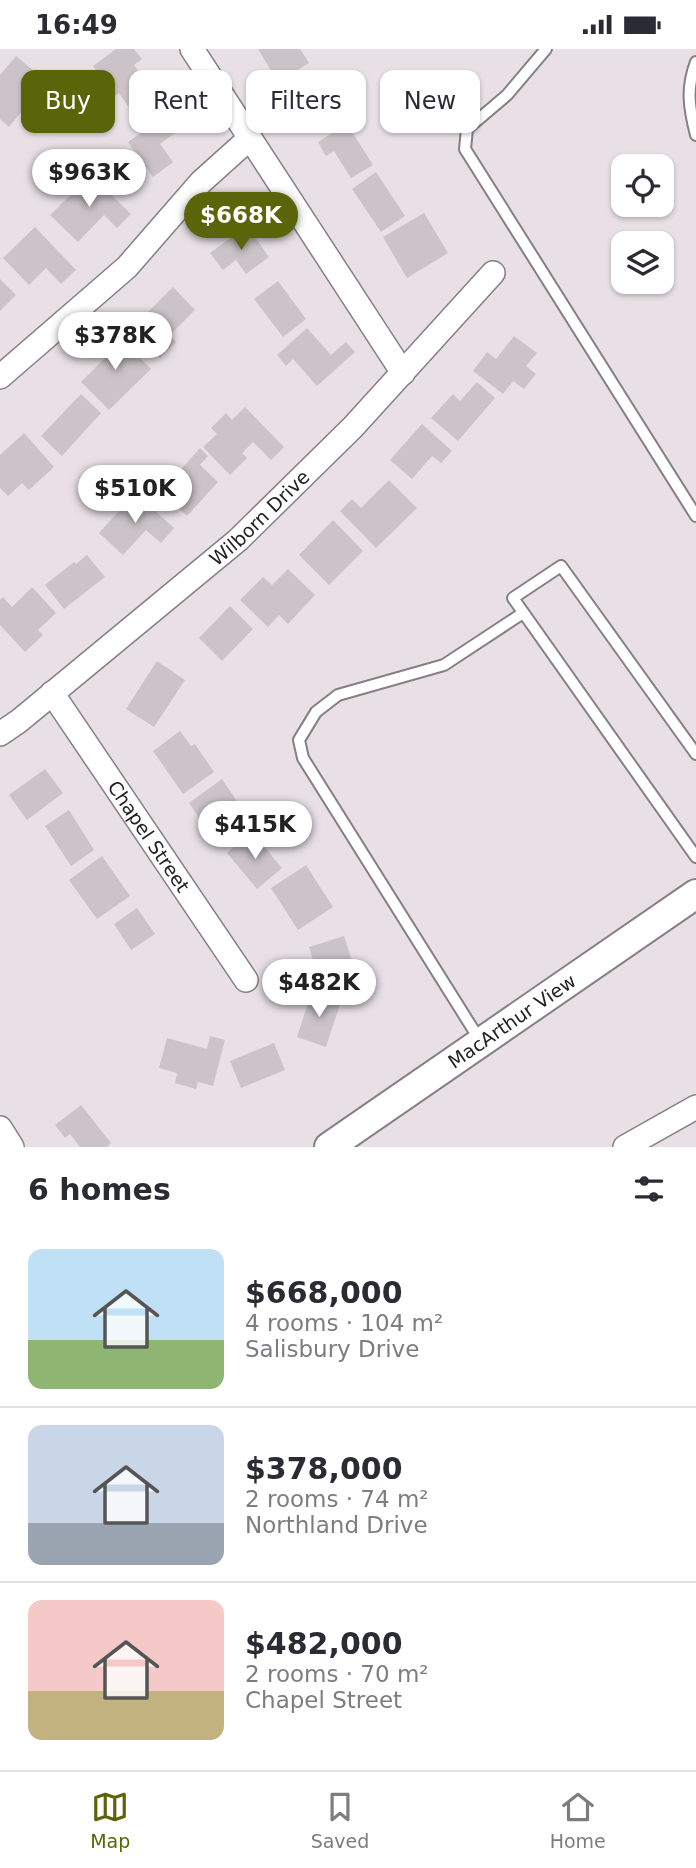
<!DOCTYPE html>
<meta charset="utf-8">
<style>
:root{--surface:#fff;--page:#f7f7f7;--text:#2b2b33;--muted:#7c7c81;--line:#e1e1e2;--accent:#596508}
body{margin:0;font-family:"DejaVu Sans",sans-serif;background:var(--page);color:var(--text);height:100vh;display:flex;flex-direction:column;font-size:26px;white-space:nowrap}
*{box-sizing:border-box;margin:0}
p{font-size:23px;color:var(--muted)}
.icon{flex:none;width:38px;height:38px;fill:none;stroke:currentColor;stroke-width:2;stroke-linecap:round;stroke-linejoin:round}
.map{position:relative;height:1098px;overflow:hidden}
.side{display:flex;flex-direction:column;background:var(--surface);flex:1}
.side>*{flex:none}
.hud{position:absolute;left:21px;top:21px;width:654px;height:63px;display:flex;gap:14px}
.fabs{position:absolute;left:611px;top:105px;display:grid;gap:14px}
.fabs a{display:grid;place-items:center;width:63px;height:63px;border-radius:14px;background:var(--surface);box-shadow:0 2px 5px #0004;font-size:35px}
.price{position:absolute;translate:-50% -60px;padding:0 16px;border-radius:24px;background:#fff;color:#222;font-size:23px;line-height:46px;filter:drop-shadow(0 2px 4px #0008)}
.price::after{content:'';position:absolute;left:50%;top:42px;width:21px;height:16px;margin-left:-10px;background:inherit;clip-path:polygon(0 0,100% 0,50% 100%)}
.price.active{background:var(--accent);color:#fff}
ul{padding:0;list-style:none}
li{display:flex;align-items:center;gap:21px;height:175px;padding:0 28px}
li+li{border-top:2px solid var(--line)}
li span{display:grid;place-items:center;flex:none;width:196px;height:140px;border-radius:14px;color:#555}
li>.icon{margin-inline-start:auto}
span .icon{width:84px;height:84px;fill:#fffc;stroke-width:1}
li b{font-size:30px}
h2{display:flex;justify-content:space-between;align-items:center;height:84px;padding:0 28px;font-size:30px}
.chip{padding:0 24px;border-radius:14px;background:var(--surface);box-shadow:0 2px 5px #0004;font-size:24px;line-height:63px}
.chip.active{background:var(--accent);color:#fff}
.status{display:flex;justify-content:space-between;align-items:center;height:49px;padding:0 35px;background:var(--surface);direction:ltr}
.status svg{height:19px;fill:currentColor}
.menu{display:flex;justify-content:space-around;align-items:center;height:98px;border-top:2px solid var(--line);background:var(--surface);font-size:19px;color:var(--muted)}
.menu a{display:grid;justify-items:center;gap:4px}
.menu .active{color:var(--accent)}
.map>svg:first-child{display:block}
</style>
<div class="status"><b>16:49</b><svg viewBox="0 0 49 12"><path d="M0 12V9h3v3zM5 12V6h3v6zM10 12V3h3v9zM15 12V0h3v12zM26 1h20v11H26zM47 4h2v5h-2z"/></svg></div>
<div class="map">
<svg width="696" height="1098" viewBox="0 0 696 1098">
<rect width="100%" height="100%" fill="#e8e0e5"/>
<!-- building -->
<path fill="#cbc3c8" d="M116,0H134L142,10L134,16L151,40L128,57L119,44L115,47L93,17Z
M258,0H300L309,14L278,33Z
M16,7L46,32L9,78L0,70V26Z
M314,27L340,65L315,83L288,44Z
M166,48L186,76L160,95L173,113L153,128L128,93L141,84L133,73Z
M347,75L373,116L351,129L334,102L326,107L318,93Z
M376,123L405,167L381,183L352,140Z
M91,126L131,165L117,179L104,166L78,193L50,166Z
M424,164L448,204L407,229L383,188Z
M247,177L269,208L246,225L236,211L223,221L210,204Z
M35,178L76,221L61,235L46,219L29,236L3,209Z
M0,230L16,246L0,262Z
M278,232L306,270L283,288L254,250Z
M173,238L195,261L170,286L176,293L160,309L131,280Z
M307,279L331,306L346,293L355,303L317,337L293,310L286,317L277,306Z
M114,283L151,320L109,361L81,333L108,306L99,298Z
M514,287L537,304L526,317L536,325L524,340L513,332L503,345L473,322L487,303L496,310Z
M477,333L495,349L458,392L431,369L453,345L460,352Z
M81,345L101,364L62,407L41,387Z
M245,358L284,398L271,411L253,393L242,404L247,409L230,426L203,398L217,385L211,379L226,364L232,371Z
M422,375L452,402L441,414L432,407L412,430L390,411Z
M24,384L54,418L29,441L22,434L8,447L0,439V406Z
M200,399L208,407L200,416L218,433L187,467L161,443Z
M389,431L417,459L376,499L340,462L352,450L361,459Z
M135,444L174,479L161,494L146,481L123,506L99,484Z
M333,471L363,502L329,536L299,506Z
M87,506L105,528L64,560L45,536L74,513L76,515Z
M288,520L315,546L288,575L279,566L268,578L240,551L263,528L272,536Z
M32,538L56,564L38,581L43,586L25,603L0,576V551L3,548L12,558Z
M230,557L253,580L222,612L199,589Z
M157,612L185,631L154,678L126,660Z
M180,682L191,697L195,695L214,723L183,745L153,702Z
M45,720L63,744L27,771L9,746Z
M222,730L249,770L223,788L209,768L202,773L189,754Z
M69,761L94,801L71,817L45,777Z
M252,783L282,819L257,840L227,804Z
M102,807L130,847L97,870L69,831Z
M306,816L333,858L298,881L271,839Z
M137,859L155,885L131,901L114,875Z
M344,887L357,928L322,939L309,898Z
M312,942L341,952L326,998L297,988Z
M210,987L225,991L213,1037L198,1033L196,1040L175,1034L177,1024L159,1019L167,989L207,1000Z
M274,994L285,1021L241,1039L230,1012Z
M81,1056L111,1094L107,1098H80L70,1085L65,1089L55,1076Z"/>
<g fill="none" stroke-linecap="round" stroke-linejoin="round">
<defs>
<path id="service" d="M546,0L507,46L467,80L465,100L696,467
M696,13C686,39 689,59 696,86
M696,705L561,517L513,549L696,808
M481,993L303,709L299,691L316,663L338,646L444,616L523,564"/>
<g id="minor">
<path d="M192,0L403,324"/>
<path d="M0,328L127,218L201,133L250,89"/>
<path id="s1" d="M52,644L246,931"/>
<path id="s2" d="M0,685L19,672L238,491L353,378L493,224"/>
<path d="M0,1079L12,1098"/>
<path d="M625,1098L696,1058"/>
</g>
<g id="tertiary">
<path id="s3" d="M329,1098L696,845"/>
</g>
</defs>
<!-- service casing -->
<use href="#service" stroke="#867f84" stroke-width="14"/>
<!-- minor casing -->
<use href="#minor" stroke="#867f84" stroke-width="26"/>
<!-- tertiary casing -->
<use href="#tertiary" stroke="#867f84" stroke-width="32"/>
<!-- service -->
<use href="#service" stroke="#fff" stroke-width="10"/>
<!-- minor -->
<use href="#minor" stroke="#fff" stroke-width="23"/>
<!-- tertiary -->
<use href="#tertiary" stroke="#fff" stroke-width="28"/>
</g>
<g text-anchor="middle" stroke-width="6" stroke-linejoin="round" paint-order="stroke">
<!-- street labels -->
<g font-size="19" fill="#242123" stroke="#f5edf2">
<text dy="7" stroke="none"><textPath href="#s2" startOffset="338">Wilborn Drive</textPath></text>
<text dy="7" stroke="none"><textPath href="#s1" startOffset="173">Chapel Street</textPath></text>
<text dy="7" stroke="none"><textPath href="#s3" startOffset="222">MacArthur View</textPath></text>
</g>
</g>
</svg>
<div class="fabs">
<a><svg class="icon" aria-label="locate" viewBox="0 0 24 24"><circle cx="12" cy="12" r="6"/><path d="M12 2v4M12 18v4M2 12h4M18 12h4"/></svg></a>
<a><svg class="icon" aria-label="layers" viewBox="0 0 24 24"><path d="M12 4l9 5-9 5-9-5zM3 14l9 5 9-5"/></svg></a>
</div>
<b class="price" style="left:89px;top:160px">$963K</b>
<b class="price active" style="left:241px;top:203px">$668K</b>
<b class="price" style="left:115px;top:323px">$378K</b>
<b class="price" style="left:135px;top:476px">$510K</b>
<b class="price" style="left:255px;top:812px">$415K</b>
<b class="price" style="left:319px;top:970px">$482K</b>
<div class="hud">
<a class="chip active">Buy</a>
<a class="chip">Rent</a>
<a class="chip">Filters</a>
<a class="chip">New</a>
</div>
</div>
<section class="side">
<h2>6 homes<svg class="icon" aria-label="filters" viewBox="0 0 24 24"><path d="M4 7h16M4 17h16"/><circle cx="9" cy="7" r="2"/><circle cx="15" cy="17" r="2"/></svg></h2>
<ul>
<li><span style="background:linear-gradient(#bfe0f5 65%,#8fb573 0)"><svg class="icon" aria-label="home" viewBox="0 0 24 24"><path d="M3 11l9-7 9 7M6 9v11h12V9"/></svg></span><div><b>$668,000</b><p>4 rooms · 104 m²</p><p>Salisbury Drive</p></div></li>
<li><span style="background:linear-gradient(#c9d6e8 70%,#9aa5b1 0)"><svg class="icon" aria-label="home" viewBox="0 0 24 24"><path d="M3 11l9-7 9 7M6 9v11h12V9"/></svg></span><div><b>$378,000</b><p>2 rooms · 74 m²</p><p>Northland Drive</p></div></li>
<li><span style="background:linear-gradient(#f6c9c9 65%,#c2b280 0)"><svg class="icon" aria-label="home" viewBox="0 0 24 24"><path d="M3 11l9-7 9 7M6 9v11h12V9"/></svg></span><div><b>$482,000</b><p>2 rooms · 70 m²</p><p>Chapel Street</p></div></li>
</ul>
</section>
<nav class="menu">
<a class="active"><svg class="icon" aria-label="map" viewBox="0 0 24 24"><path d="M3 6l6-2 6 2 6-2v14l-6 2-6-2-6 2zM9 4v14M15 6v14"/></svg>Map</a>
<a><svg class="icon" aria-label="saved" viewBox="0 0 24 24"><path d="M7 4h10v16l-5-4-5 4z"/></svg>Saved</a>
<a><svg class="icon" aria-label="home" viewBox="0 0 24 24"><path d="M3 11l9-7 9 7M6 9v11h12V9"/></svg>Home</a>
</nav>
